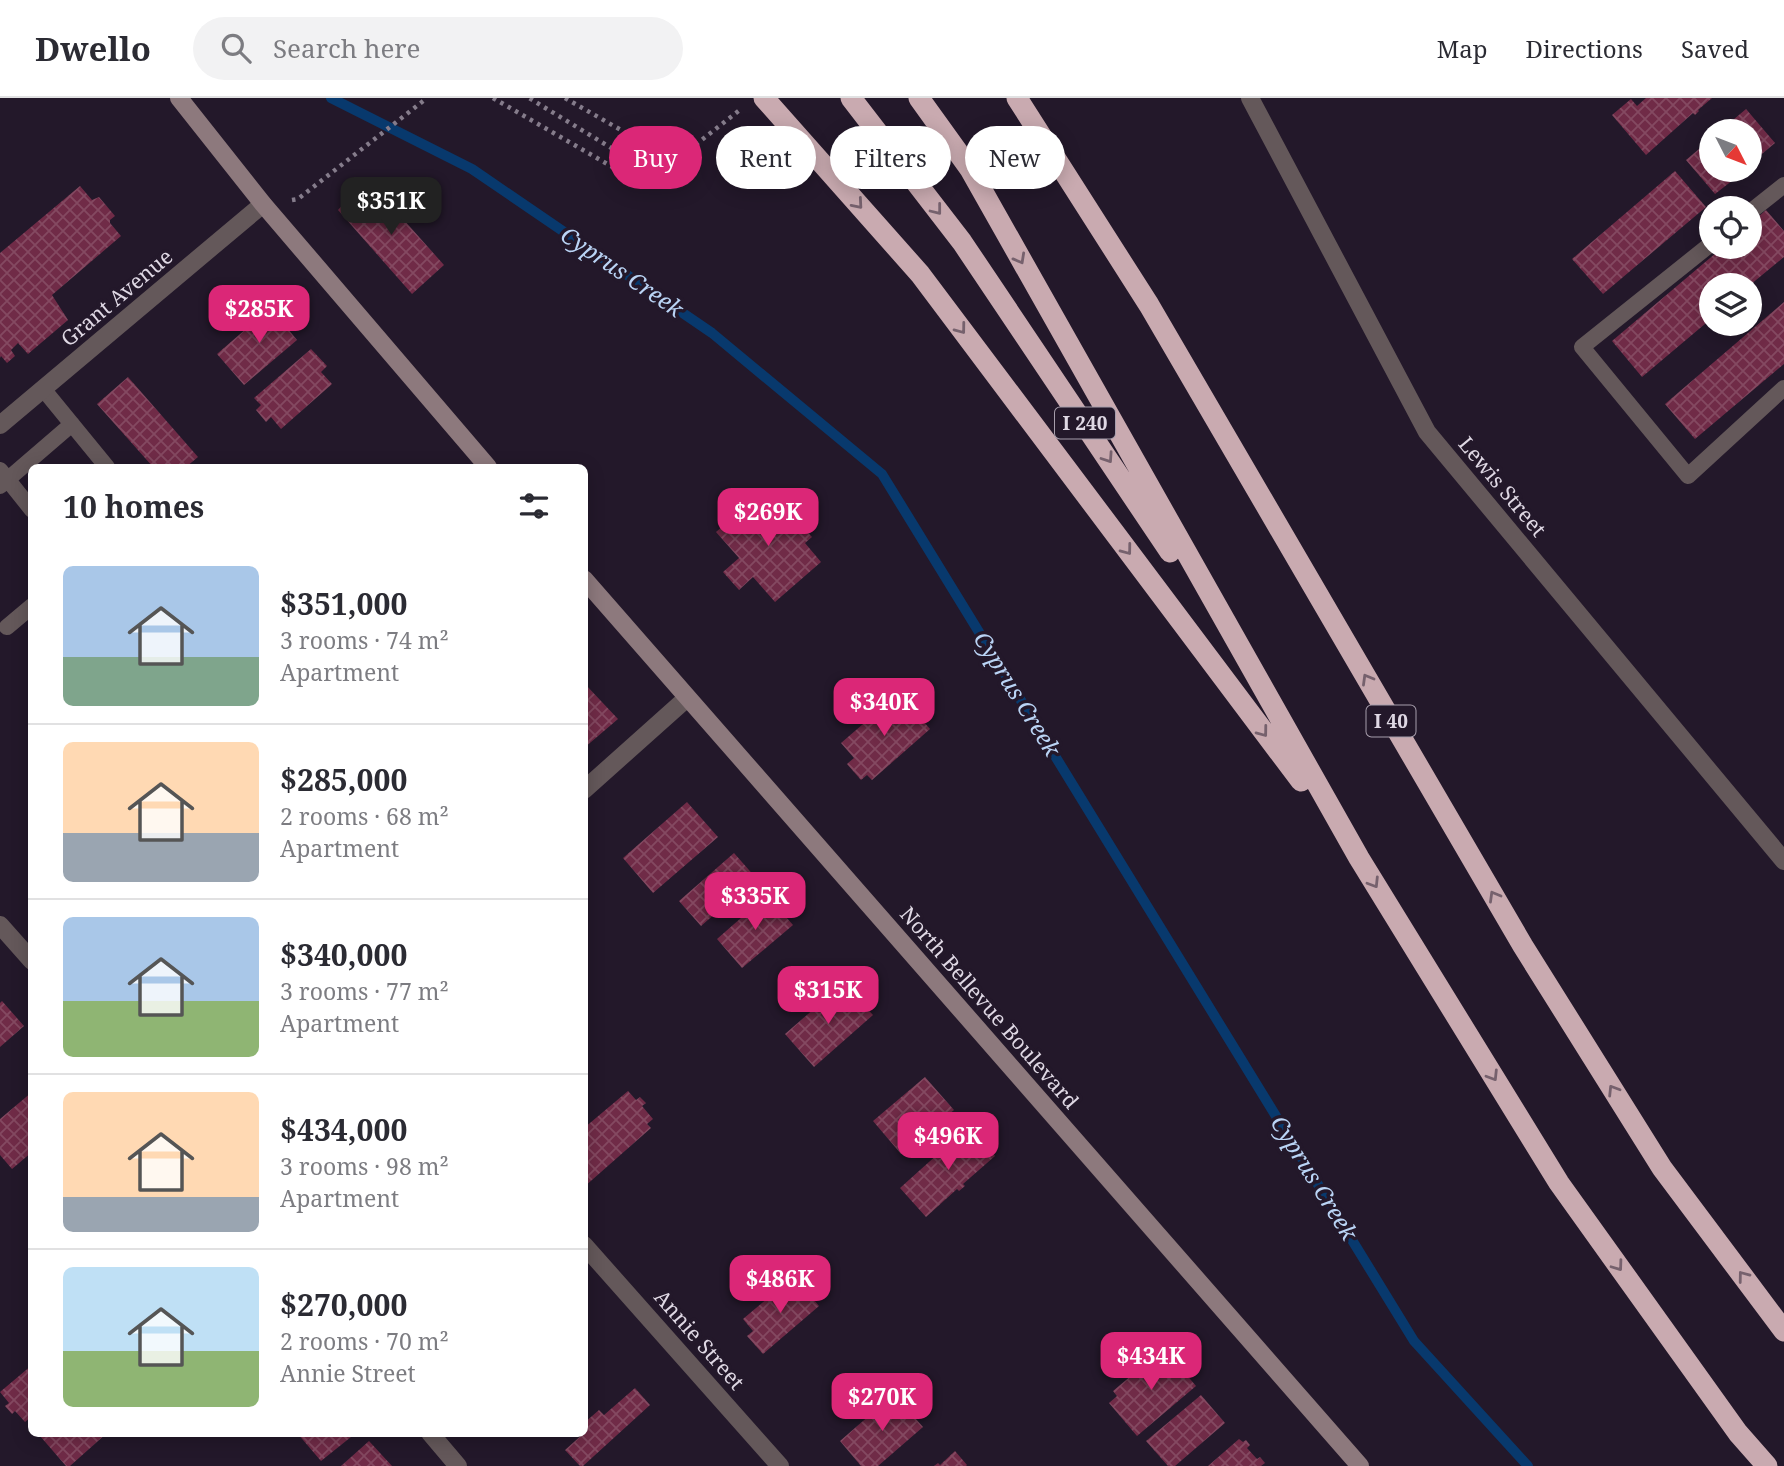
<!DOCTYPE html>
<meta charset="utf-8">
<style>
:root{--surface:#fff;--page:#f2f2f3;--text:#2b2b33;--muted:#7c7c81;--line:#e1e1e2;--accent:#db2777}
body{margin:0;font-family:"Noto Serif",serif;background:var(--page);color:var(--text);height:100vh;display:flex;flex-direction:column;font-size:26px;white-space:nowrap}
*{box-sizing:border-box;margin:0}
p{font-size:23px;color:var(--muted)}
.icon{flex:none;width:38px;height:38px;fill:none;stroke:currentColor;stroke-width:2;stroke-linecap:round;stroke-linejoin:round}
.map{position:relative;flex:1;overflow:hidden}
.details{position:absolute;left:28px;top:366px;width:560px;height:973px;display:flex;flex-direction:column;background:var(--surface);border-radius:10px;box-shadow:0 4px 18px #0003}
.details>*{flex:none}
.banner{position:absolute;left:609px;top:28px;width:665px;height:63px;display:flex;gap:14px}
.needle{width:46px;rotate:132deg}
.controls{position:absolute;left:1699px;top:21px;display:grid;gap:14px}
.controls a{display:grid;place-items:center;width:63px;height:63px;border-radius:50%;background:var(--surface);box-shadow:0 4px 18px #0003;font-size:35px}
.price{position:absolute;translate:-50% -60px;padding:0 16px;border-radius:14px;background:var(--accent);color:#fff;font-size:23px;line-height:46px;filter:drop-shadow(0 2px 4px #0008)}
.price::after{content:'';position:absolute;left:50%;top:42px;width:21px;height:16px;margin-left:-10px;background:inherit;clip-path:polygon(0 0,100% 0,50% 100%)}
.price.current{background:#222;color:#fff}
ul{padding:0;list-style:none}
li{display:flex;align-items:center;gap:21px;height:175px;padding:0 35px}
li+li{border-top:2px solid var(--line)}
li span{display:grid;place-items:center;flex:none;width:196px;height:140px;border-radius:10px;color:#555}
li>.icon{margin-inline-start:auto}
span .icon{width:84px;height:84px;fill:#fffc;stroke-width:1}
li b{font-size:30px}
h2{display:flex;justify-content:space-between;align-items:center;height:84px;padding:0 35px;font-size:30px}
.tag{padding:0 24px;border-radius:32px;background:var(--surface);box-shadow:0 4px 18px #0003;font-size:24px;line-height:63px}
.tag.current{background:var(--accent);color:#fff}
header{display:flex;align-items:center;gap:42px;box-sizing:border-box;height:98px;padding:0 35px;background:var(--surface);border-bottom:2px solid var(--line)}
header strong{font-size:33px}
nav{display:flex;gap:38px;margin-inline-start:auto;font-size:24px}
.search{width:490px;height:63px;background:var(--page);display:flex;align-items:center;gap:18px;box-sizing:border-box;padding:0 24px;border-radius:38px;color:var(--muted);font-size:26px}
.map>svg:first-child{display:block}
</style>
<header>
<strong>Dwello</strong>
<div class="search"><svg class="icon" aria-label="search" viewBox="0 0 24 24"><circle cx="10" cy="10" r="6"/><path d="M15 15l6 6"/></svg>Search here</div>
<nav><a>Map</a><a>Directions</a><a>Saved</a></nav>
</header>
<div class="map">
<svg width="1784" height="1368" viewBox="0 0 1784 1368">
<defs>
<pattern id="building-cross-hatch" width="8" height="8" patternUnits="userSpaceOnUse" patternTransform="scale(1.75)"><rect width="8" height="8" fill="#702b47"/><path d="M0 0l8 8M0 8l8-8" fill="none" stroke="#844961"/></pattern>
</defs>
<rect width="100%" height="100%" fill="#23182a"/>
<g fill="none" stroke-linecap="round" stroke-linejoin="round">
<!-- stream -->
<path stroke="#08396d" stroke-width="10" d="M331,0L472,71L712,235L882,376L1414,1243L1528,1368"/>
</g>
<!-- building -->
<path fill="url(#building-cross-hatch)" d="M1646,0H1712L1698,12L1699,13L1695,17L1693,15L1646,57L1612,17L1631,1L1637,8Z
M1746,11L1775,45L1750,66V33H1720Z
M1712,40V72H1746L1715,96L1686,62Z
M1675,73L1706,109L1603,196L1572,161Z
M370,84L444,167L412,196L338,112L358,90L361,93Z
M80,88L92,102L99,99L115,118L110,122V125L121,138L52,197L68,222L28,256L18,245L11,252L15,258L7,265L1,258L0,260V155Z
M1766,112L1784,133V159L1750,187H1712V220L1642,279L1612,243L1723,149H1750V126Z
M1784,204V266L1695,341L1665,306Z
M276,205L294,226L288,231L297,242L244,287L217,256Z
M311,251L327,268L321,274L332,286L281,331L271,319L266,324L256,312L261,307L254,300Z
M128,279L198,359L186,369H153L97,306Z
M760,396L775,413L782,406L812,439L805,445L821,464L775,504L753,479L739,492L723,474L739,460L716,434Z
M584,585L618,621L584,650Z
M899,595L930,631L872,682L867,677L861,682L847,666L854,660L841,645Z
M687,704L718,739L653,795L623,760Z
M734,755L756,780L701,828L679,803Z
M767,797L793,827L742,870L717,841Z
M838,890L851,903L856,899L873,917L814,969L785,936Z
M2,903L24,928L0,949V905Z
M925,979L954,1012L901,1056L873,1023Z
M628,993L636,1002L640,999L646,1005L642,1008L653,1021L647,1026L651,1030L584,1089V1030Z
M32,994V1054L12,1071L0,1057V1021Z
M969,1028L995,1058L963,1086L965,1088L959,1093L957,1091L926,1119L900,1090Z
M794,1178L819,1208L763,1256L747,1238L753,1233L743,1221Z
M1164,1250L1196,1288L1137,1338L1109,1305L1117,1298L1113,1293Z
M32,1267V1318L25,1324L15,1313L12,1316L5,1308L9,1305L0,1294Z
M635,1290L650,1307L583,1368H580L565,1352L584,1335V1325L599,1312L604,1317Z
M894,1296L923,1329L878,1368H861L840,1343Z
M1201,1297L1225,1325L1175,1368H1168L1146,1343Z
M44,1335H107L70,1368H66L40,1338Z
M297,1335H356L321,1363Z
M1239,1341L1243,1344L1246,1342L1250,1347L1247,1350L1257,1361L1260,1359L1265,1365L1261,1368H1208Z
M369,1343L392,1368H341Z
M955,1353L967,1367L966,1368H934L938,1365L940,1367Z"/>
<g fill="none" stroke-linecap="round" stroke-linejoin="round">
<!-- path -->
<path stroke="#857c8b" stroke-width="4.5" stroke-dasharray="3.5 5" stroke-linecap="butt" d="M493,0L635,82L641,68L529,0
M565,0L675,63L741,11
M292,102L298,101L427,0"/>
<!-- lane -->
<path stroke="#64585a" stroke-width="16" d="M1750,114L1784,87
M1712,145L1582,249L1688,378L1784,290
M44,292L107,369
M0,372L32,412
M0,388L72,326
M7,529L32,508"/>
<!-- street -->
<path stroke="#64585a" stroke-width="18" d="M1250,0L1427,334L1784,763
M0,327L263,106
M584,692L687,600
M0,827L32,863
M584,1147L780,1368
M430,1335L458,1368"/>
<!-- secondary -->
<path stroke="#8d797d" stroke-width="18" d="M179,0L263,106L488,369
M584,481L1360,1368"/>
<!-- highway -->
<path stroke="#c9aab0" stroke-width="21" d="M764,0L920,176L1301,683
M851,0L962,144L1170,454
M919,0L970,71L1359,760L1559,1085L1738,1335L1767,1368
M1017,0L1149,207L1523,848L1662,1070L1784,1233"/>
</g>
<!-- one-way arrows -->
<defs><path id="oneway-chevron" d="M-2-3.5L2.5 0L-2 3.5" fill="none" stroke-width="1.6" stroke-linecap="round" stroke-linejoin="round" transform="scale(1.75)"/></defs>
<g stroke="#76616d">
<use href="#oneway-chevron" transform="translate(858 106) rotate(49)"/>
<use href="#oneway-chevron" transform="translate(937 112) rotate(52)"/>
<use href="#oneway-chevron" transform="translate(1020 161) rotate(61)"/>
<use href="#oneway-chevron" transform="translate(961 231) rotate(53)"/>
<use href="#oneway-chevron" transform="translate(1108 360) rotate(56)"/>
<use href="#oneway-chevron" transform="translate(1127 452) rotate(53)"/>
<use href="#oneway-chevron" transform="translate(1367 581) rotate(-120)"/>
<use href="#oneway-chevron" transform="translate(1263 634) rotate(53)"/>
<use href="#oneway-chevron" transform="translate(1374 785) rotate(58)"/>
<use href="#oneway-chevron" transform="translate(1494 798) rotate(-120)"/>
<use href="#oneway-chevron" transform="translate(1493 978) rotate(58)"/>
<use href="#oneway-chevron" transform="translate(1613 992) rotate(-122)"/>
<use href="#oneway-chevron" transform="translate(1618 1168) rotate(54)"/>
<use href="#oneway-chevron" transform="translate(1743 1178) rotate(-127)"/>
</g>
<g text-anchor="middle" stroke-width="7" stroke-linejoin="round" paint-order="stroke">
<!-- shield labels -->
<g fill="#23182a" stroke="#a79eac" stroke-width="2">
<rect x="1055" y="309.5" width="60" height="31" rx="5"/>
<rect x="1366.5" y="607.5" width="49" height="31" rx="5"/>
</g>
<g font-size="19" font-weight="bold" fill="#dfd8e4">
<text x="1085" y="332">I 240</text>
<text x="1391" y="630">I 40</text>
</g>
<!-- street labels -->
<g font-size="21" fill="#dfd8e4" stroke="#23182a">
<text transform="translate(117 200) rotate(-40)" y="7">Grant Avenue</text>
<text transform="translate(1502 389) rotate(50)" y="7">Lewis Street</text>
<text transform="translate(989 910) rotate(49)" y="7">North Bellevue Boulevard</text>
<text transform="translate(699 1242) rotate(49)" y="7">Annie Street</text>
</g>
<!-- water labels -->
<g font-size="23" font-style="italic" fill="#bad4f5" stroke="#23182a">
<text transform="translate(622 174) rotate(34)" y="8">Cyprus Creek</text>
<text transform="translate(1017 596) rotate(58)" y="8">Cyprus Creek</text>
<text transform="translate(1314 1080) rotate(58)" y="8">Cyprus Creek</text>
</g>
</g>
</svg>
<div class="controls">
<a><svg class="needle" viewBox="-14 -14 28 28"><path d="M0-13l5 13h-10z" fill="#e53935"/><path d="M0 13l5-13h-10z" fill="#7c7c81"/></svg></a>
<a><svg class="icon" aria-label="locate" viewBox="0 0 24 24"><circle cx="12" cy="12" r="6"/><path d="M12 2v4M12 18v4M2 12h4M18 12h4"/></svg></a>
<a><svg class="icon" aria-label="layers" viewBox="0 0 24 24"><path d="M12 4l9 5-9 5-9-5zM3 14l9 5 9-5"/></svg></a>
</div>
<b class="price current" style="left:391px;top:139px">$351K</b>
<b class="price" style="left:259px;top:247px">$285K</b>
<b class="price" style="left:768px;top:450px">$269K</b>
<b class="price" style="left:884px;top:640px">$340K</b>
<b class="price" style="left:755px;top:834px">$335K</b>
<b class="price" style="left:828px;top:928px">$315K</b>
<b class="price" style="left:948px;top:1074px">$496K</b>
<b class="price" style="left:780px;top:1217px">$486K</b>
<b class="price" style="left:1151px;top:1294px">$434K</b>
<b class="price" style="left:882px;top:1335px">$270K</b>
<div class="banner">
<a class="tag current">Buy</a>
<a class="tag">Rent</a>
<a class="tag">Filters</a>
<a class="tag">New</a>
</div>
<section class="details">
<h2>10 homes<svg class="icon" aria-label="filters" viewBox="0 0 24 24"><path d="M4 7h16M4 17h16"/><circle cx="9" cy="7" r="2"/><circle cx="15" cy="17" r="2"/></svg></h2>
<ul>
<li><span style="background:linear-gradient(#a9c7e8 65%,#7fa58c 0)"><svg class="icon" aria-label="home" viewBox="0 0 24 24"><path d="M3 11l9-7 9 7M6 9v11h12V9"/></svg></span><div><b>$351,000</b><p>3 rooms · 74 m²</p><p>Apartment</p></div></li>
<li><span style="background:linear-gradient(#ffd9b3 65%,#9aa5b1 0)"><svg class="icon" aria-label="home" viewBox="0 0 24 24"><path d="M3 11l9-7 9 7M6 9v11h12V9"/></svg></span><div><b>$285,000</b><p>2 rooms · 68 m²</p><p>Apartment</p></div></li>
<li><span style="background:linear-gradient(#a9c7e8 60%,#8fb573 0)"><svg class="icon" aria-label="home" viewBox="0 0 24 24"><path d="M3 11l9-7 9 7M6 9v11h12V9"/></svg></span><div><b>$340,000</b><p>3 rooms · 77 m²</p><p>Apartment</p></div></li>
<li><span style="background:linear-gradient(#ffd9b3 75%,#9aa5b1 0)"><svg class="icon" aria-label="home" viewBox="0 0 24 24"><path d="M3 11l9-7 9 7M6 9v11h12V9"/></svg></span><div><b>$434,000</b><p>3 rooms · 98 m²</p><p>Apartment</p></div></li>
<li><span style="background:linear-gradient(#bfe0f5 60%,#8fb573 0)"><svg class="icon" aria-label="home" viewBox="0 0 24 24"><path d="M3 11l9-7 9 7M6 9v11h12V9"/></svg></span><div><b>$270,000</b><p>2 rooms · 70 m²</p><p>Annie Street</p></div></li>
</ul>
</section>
</div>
